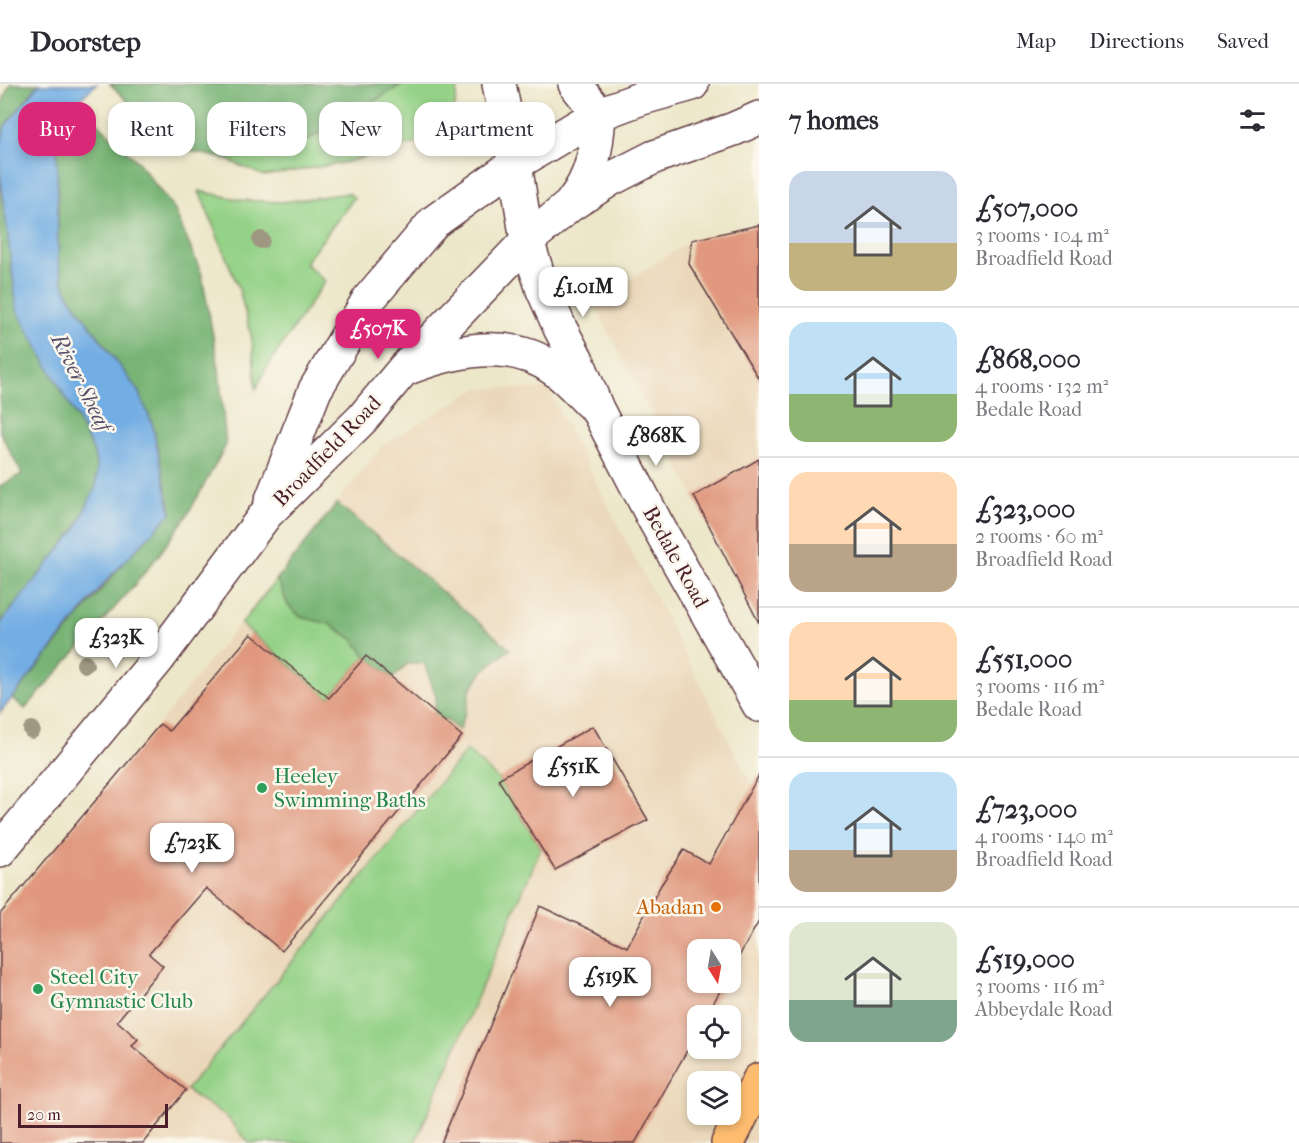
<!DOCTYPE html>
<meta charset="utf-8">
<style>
:root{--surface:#fff;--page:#f2f2f3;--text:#2b2b33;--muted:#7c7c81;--line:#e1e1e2;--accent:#db2777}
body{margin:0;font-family:"IM FELL French Canon",serif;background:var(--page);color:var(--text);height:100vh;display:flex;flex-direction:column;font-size:22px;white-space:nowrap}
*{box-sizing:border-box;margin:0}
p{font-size:20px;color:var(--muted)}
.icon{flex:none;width:33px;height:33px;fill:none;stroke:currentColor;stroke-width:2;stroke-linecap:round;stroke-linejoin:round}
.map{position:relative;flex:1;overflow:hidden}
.sheet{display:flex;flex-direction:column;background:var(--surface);width:540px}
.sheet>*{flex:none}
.guide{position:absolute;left:18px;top:18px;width:570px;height:54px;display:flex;gap:12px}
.needle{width:39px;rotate:169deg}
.buttons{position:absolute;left:687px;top:855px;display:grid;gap:12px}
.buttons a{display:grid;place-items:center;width:54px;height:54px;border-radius:12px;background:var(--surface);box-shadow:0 3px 9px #0003;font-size:30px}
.scale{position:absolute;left:18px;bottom:15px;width:150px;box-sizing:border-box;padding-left:6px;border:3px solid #4a1f2b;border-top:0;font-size:16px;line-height:21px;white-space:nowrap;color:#4a1f2b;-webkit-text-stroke:4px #fbf7ec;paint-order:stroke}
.price{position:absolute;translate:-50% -51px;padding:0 14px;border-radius:12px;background:#fff;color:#222;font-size:20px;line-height:39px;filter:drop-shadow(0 2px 3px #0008)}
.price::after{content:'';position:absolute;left:50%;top:36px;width:18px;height:14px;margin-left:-9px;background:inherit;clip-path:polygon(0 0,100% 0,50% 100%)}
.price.current{background:var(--accent);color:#fff}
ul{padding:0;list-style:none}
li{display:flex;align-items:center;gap:18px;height:150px;padding:0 30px}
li+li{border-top:2px solid var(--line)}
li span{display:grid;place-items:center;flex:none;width:168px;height:120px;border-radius:18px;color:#555}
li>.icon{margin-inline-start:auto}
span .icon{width:72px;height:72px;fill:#fffc;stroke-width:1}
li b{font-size:26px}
h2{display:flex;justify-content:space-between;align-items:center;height:72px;padding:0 30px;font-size:26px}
.tag{padding:0 21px;border-radius:18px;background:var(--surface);box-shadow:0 3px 9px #0003;font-size:21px;line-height:54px}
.tag.current{background:var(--accent);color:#fff}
header{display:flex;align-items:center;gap:36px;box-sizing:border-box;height:84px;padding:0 30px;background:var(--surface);border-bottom:2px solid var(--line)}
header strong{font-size:28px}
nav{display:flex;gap:33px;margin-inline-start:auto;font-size:21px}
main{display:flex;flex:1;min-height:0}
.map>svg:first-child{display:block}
</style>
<header>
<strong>Doorstep</strong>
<nav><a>Map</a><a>Directions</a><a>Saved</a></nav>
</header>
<main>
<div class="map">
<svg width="759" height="1059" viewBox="0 0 759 1059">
<rect width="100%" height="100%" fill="#fbf7ec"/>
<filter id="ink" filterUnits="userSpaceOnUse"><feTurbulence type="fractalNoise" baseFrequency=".0167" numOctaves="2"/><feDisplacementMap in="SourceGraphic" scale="12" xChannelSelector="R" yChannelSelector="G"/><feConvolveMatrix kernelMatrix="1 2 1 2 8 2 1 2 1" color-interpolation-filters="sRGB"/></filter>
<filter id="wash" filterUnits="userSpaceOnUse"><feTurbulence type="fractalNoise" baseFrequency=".008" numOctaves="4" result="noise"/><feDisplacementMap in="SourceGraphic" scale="24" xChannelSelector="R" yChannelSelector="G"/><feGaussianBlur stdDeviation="1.35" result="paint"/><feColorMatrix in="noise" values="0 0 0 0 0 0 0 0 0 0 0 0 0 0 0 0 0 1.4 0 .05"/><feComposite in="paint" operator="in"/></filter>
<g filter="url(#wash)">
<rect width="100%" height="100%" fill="#ede7ca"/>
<!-- built -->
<path fill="#ebd8ba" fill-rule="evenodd" d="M759,141V537L593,218L692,156Z
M479,304L548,305L752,701L759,697V1059H0V837L383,361ZM698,866H730V898H698ZM698,932H730V964H698ZM698,998H730V1030H698Z"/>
<!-- green -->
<path fill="#94d287" stroke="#6f7859" stroke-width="1.5" d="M403,0H458L454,28L449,37L417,59L343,79L264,92L225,75L285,69Z
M199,107L242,116L282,118L349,109L354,114L305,179L325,197L266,285L256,305L252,255L239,205Z
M277,495L288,521L301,533L330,540L353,555L366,572L329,614L241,540Z
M467,666L498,695L541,764L415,1059H249L226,1032L186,1006Z"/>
<!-- forest -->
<path fill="#77b474" stroke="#606a50" stroke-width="1.5" d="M10,0H39L5,42L0,65V24Z
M110,0H403L285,69L225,75L173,63Z
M77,19L139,79L174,125L202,191L219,285L226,361L188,430L161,468L133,503L25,625L12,614L125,477L171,429L152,339L138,307L71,215L62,196L58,175L57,61L61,44Z
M0,89L17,226L83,345L94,369L97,384L96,402L76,445L0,540V402L22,390L0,348Z
M337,419L510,565L484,586L470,606L467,624L459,646L445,635L438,642L435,627L436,612L424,579L407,580L393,594L366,572L353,555L330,540L301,533L288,521L277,495Z"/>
<!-- water -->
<path fill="#72ade3" stroke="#5e6687" stroke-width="1.5" d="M39,0H97C76,16 63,36 57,61L58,175L62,196L71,215L138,307L152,339L171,429L107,496L0,629V540L76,445L96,402L97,384L94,369L83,345L17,226L0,89V65L5,42Z"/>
<g id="blocks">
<!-- building -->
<path fill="#e0997f" d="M759,141V295L689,180L692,156Z
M759,375V539L694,412Z
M251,550L329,614L366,572L462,652L282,867L206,804L149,870L163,882L117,937L138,955L132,962L186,1006L143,1059H0V830L160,640L169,647Z
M593,642L648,736L555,786L498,695Z
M759,691V837L730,888V866H698V898H725L706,932H698V947L635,1059H441L540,822L627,863L661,801L684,766L709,780Z"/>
</g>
</g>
<g filter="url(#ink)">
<use href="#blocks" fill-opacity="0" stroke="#623d43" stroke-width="1.5"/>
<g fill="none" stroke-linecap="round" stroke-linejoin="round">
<defs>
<path id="minor" d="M499,0L515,80
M575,0L599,30"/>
<path id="tertiary" d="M515,80L527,157L543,206L560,244L577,276L597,325L655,437L759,621
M572,118C593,92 597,63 599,30
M408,284C454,266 512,253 555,286C568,295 578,307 589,318
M271,418L315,306L369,215L434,138L515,80L599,30L642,14L692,0
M0,766L158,575L266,430L362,335L403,286L527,157L570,121L609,96L654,73L734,45L759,34"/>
<path id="primary" d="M728,1059L759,996"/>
</defs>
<!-- minor casing -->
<use href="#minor" stroke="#623d43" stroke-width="36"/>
<!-- tertiary casing -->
<use href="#tertiary" stroke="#623d43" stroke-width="36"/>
<!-- primary casing -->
<use href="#primary" stroke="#623d43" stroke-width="36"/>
<!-- minor -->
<use href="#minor" stroke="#fff" stroke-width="33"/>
<!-- tertiary -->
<use href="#tertiary" stroke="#fff" stroke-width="33"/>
<!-- primary -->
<use href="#primary" stroke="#fdbc6f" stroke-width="33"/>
</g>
<!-- trees -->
<g fill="#9f9782">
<circle cx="261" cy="156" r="9"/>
<circle cx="85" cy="580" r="9"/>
<circle cx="32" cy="646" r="9"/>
</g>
</g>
<!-- markers -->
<g fill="#2e9e5b" stroke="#fbf7ec" stroke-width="2">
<circle cx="262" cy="704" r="6"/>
<circle cx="38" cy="905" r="6"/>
</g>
<circle fill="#e8710a" stroke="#fbf7ec" stroke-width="2" cx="716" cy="823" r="6"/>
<g text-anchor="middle" stroke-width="5" stroke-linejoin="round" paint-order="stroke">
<!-- street labels -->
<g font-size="21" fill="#4a1f2b" stroke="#fbf7ec">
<text transform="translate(327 367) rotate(-46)" y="7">Broadfield Road</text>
<text transform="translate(676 473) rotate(61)" y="7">Bedale Road</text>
</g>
<!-- leisure labels -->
<g font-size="21" fill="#27864d" stroke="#fbf7ec" text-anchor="start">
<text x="274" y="699">Heeley<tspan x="274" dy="24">Swimming Baths</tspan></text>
<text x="50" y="900">Steel City<tspan x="50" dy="24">Gymnastic Club</tspan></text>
</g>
<!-- food labels -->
<g font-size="21" fill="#c56008" stroke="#fbf7ec" text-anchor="end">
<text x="704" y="830">Abadan</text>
</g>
<!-- water labels -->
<g font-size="22" font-style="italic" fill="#58516b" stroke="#fbf7ec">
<text transform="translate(82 298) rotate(63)" y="8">River Sheaf</text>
</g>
</g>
</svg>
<div class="buttons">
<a><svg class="needle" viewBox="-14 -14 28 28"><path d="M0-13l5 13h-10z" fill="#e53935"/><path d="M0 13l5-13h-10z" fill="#7c7c81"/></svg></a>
<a><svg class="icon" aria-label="locate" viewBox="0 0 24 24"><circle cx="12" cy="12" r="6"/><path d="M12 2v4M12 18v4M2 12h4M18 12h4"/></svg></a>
<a><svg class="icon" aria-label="layers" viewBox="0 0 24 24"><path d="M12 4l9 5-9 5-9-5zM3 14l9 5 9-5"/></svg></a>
</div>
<div class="scale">20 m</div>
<b class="price" style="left:583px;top:234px">£1.01M</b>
<b class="price current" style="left:378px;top:276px">£507K</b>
<b class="price" style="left:656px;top:383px">£868K</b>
<b class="price" style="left:116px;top:585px">£323K</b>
<b class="price" style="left:573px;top:714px">£551K</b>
<b class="price" style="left:192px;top:790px">£723K</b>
<b class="price" style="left:610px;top:924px">£519K</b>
<div class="guide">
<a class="tag current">Buy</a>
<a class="tag">Rent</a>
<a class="tag">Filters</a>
<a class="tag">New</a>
<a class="tag">Apartment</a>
</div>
</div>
<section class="sheet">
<h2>7 homes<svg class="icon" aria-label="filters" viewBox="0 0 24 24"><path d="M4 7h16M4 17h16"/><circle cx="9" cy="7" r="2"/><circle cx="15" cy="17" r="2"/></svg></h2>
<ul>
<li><span style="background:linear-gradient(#c9d6e8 60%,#c2b280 0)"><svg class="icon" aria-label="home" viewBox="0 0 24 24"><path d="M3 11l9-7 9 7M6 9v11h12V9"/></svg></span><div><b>£507,000</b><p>3 rooms · 104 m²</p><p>Broadfield Road</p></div></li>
<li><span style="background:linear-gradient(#bfe0f5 60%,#8fb573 0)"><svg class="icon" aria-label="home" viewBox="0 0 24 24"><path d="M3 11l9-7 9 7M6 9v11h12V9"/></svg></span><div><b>£868,000</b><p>4 rooms · 132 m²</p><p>Bedale Road</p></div></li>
<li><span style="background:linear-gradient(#ffd9b3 60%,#b9a48a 0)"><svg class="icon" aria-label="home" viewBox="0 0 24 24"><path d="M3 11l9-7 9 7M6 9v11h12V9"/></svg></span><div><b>£323,000</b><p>2 rooms · 60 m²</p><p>Broadfield Road</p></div></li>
<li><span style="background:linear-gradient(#ffd9b3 65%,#8fb573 0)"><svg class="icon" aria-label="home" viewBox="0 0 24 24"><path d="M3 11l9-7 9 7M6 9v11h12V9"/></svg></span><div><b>£551,000</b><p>3 rooms · 116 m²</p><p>Bedale Road</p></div></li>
<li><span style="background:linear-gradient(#bfe0f5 65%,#b9a48a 0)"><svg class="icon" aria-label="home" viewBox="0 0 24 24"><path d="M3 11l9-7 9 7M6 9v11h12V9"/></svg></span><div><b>£723,000</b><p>4 rooms · 140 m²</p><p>Broadfield Road</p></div></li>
<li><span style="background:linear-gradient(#dfe7d0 65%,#7fa58c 0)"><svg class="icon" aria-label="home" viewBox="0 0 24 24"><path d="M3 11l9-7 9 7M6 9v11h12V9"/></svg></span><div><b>£519,000</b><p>3 rooms · 116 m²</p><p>Abbeydale Road</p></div></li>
</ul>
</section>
</main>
